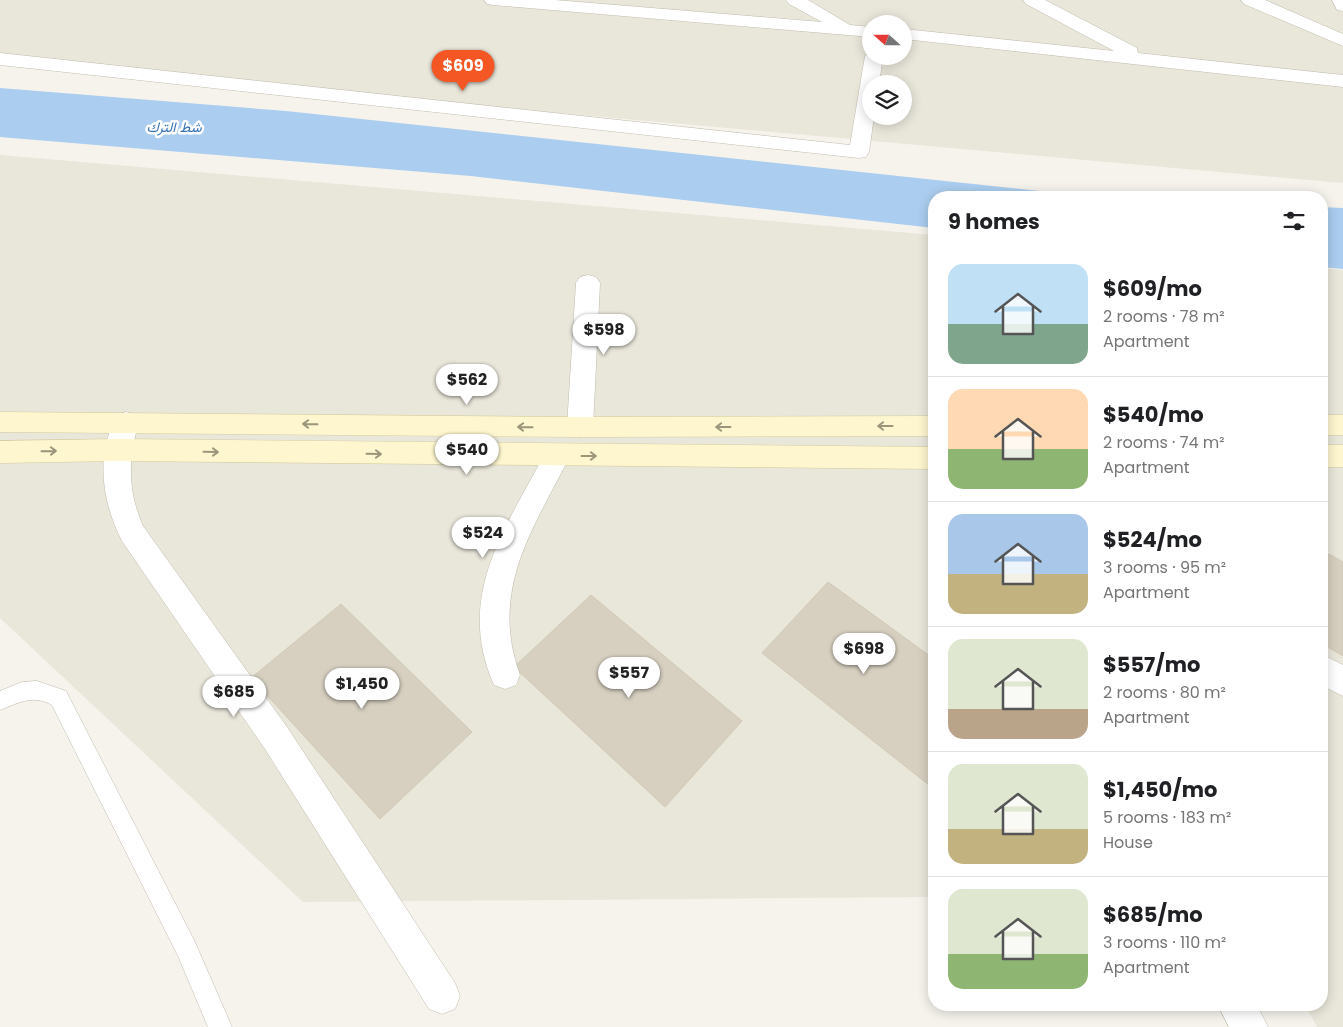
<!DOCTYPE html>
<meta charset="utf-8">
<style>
:root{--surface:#fff;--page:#f2f2f2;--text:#202124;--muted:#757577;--line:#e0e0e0;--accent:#f45624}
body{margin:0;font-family:Poppins,Vazirmatn,sans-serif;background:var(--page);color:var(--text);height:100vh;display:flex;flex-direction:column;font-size:19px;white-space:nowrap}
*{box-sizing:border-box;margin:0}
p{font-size:16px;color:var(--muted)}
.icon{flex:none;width:28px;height:28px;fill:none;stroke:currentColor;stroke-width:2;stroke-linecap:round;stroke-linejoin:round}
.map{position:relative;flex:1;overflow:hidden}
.drawer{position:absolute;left:928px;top:191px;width:400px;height:820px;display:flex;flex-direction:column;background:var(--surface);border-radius:20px;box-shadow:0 2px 12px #0003}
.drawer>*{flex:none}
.needle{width:32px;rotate:291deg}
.fabs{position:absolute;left:862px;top:15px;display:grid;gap:10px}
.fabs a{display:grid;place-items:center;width:50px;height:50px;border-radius:50%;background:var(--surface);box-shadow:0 2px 12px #0003;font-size:25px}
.price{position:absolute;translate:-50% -42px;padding:0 11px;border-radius:18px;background:#fff;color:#222;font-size:16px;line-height:32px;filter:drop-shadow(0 1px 2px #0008)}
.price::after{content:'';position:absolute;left:50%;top:30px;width:15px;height:11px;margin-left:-8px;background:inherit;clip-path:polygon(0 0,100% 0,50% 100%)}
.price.current{background:var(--accent);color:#fff}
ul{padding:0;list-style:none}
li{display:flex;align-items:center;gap:15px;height:125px;padding:0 20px}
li+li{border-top:1px solid var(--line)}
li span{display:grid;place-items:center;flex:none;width:140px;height:100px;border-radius:15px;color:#555}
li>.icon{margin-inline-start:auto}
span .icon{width:60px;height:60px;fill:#fffc;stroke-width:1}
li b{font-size:21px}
h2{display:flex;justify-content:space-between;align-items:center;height:60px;padding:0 20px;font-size:21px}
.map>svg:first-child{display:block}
</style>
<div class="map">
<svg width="1343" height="1027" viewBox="0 0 1343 1027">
<rect width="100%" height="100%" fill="#f5f3ec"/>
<!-- residential -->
<path fill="#e9e6da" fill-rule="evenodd" d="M0,0H1343V183L0,63ZM871,24H904V56H871ZM871,84H904V116H871Z
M0,155L934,235V897L303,902L0,618Z
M1321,268L1343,270V1027H1317L1305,1005H1321Z"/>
<!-- water -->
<path fill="#abcdef" d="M0,88L286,111L1096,197L934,198V228L471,176L0,137Z
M1321,207L1343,208V269L1321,267Z"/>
<!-- building -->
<path fill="#d7d0c1" stroke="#d1c9b4" d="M1329,554L1343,562V656L1321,643V568Z
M828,582L934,659V789L762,653Z
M591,595L742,721L665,807L514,667Z
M341,604L472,732L380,819L251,678Z"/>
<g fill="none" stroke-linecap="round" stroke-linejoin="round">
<defs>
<path id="lane" d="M37,681L66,691L194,940L232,1027H208L178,956L52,705C33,694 18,703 0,710V691L22,682Z"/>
<path id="street" d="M484,0H555L822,22L789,4L786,0H808L850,25L871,27V37L493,5L487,4Z
M1023,0H1045L1137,48L1138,53L1343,75V87L904,39V29L1114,51L1026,4Z
M1241,0H1265L1343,34V46L1244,4Z
M1332,0H1343V11L1337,10Z
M871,51V56H883L879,84H871V116H874L869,152L866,157L859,158L0,65V53L850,145L865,56Z
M588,275L596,277L600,283L593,427L589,434L580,437L571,434L567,427L576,283L580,277Z
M126,412L135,415L139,422C128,458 127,490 143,526L287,727L455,983L460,996L455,1009L442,1014L429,1009L265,749L122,541C102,501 95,457 117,415Z
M557,445L566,448L570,456C533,529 489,590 520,675L516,685L505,689L494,685C454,595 507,526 548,448Z
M1321,654L1343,665V696L1321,685Z
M1218,1005H1257L1268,1027H1229Z"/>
<path id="secondary" d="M0,412L580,417L934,416V436L580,437L0,432Z
M1321,415H1343V435H1321Z
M117,439L934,447V469L117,461L0,463V441Z
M1321,445H1343V467H1321Z"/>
</defs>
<!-- lane casing -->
<use href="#lane" stroke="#c1bcae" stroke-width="1"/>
<!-- street casing -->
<use href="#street" stroke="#c1bcae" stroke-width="1"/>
<!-- secondary casing -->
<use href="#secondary" stroke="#d3ca9c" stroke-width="1"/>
<!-- lane -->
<use href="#lane" fill="#fff" fill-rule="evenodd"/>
<!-- street -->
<use href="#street" fill="#fff" fill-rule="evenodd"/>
<!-- secondary -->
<use href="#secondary" fill="#fdf6ce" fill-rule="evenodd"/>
</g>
<!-- one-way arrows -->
<defs><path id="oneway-shaft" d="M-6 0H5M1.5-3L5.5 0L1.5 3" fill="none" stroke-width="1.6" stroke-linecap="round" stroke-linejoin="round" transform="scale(1.25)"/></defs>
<g stroke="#9b957c">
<use href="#oneway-shaft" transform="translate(310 424) rotate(-179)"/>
<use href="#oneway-shaft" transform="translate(885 426) rotate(180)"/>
<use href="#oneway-shaft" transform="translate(525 427) rotate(-179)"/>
<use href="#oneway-shaft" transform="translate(723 427) rotate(180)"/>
<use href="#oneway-shaft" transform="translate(49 451) rotate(-1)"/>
<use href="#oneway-shaft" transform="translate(211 452) rotate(1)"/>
<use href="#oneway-shaft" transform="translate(374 454) rotate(1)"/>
<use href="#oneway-shaft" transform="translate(589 456)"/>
</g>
<g text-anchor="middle" stroke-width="5" stroke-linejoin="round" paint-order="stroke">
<!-- far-water labels -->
<g font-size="14" font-style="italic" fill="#3472b4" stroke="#fff">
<text x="174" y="132">شط الترك</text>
</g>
</g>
</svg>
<div class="fabs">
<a><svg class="needle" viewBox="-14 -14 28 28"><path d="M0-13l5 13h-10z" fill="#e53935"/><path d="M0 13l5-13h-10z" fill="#757577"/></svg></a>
<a><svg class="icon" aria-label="layers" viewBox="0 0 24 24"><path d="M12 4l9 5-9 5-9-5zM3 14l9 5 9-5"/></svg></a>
</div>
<b class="price current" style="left:463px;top:92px">$609</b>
<b class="price" style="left:604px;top:356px">$598</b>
<b class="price" style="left:467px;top:406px">$562</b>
<b class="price" style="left:467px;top:476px">$540</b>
<b class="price" style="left:483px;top:559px">$524</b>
<b class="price" style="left:864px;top:675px">$698</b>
<b class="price" style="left:629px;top:699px">$557</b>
<b class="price" style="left:362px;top:710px">$1,450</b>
<b class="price" style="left:234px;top:718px">$685</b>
<section class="drawer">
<h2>9 homes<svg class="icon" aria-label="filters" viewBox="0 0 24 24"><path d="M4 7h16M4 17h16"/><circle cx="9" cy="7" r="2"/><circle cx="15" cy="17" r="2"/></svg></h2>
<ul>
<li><span style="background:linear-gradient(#bfe0f5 60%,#7fa58c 0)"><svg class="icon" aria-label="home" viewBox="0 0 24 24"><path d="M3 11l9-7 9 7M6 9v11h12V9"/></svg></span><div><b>$609/mo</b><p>2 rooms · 78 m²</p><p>Apartment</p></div></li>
<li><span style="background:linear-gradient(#ffd9b3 60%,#8fb573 0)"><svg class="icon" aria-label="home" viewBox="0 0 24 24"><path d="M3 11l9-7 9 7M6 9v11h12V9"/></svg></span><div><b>$540/mo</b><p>2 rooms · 74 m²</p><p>Apartment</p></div></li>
<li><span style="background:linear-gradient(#a9c7e8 60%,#c2b280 0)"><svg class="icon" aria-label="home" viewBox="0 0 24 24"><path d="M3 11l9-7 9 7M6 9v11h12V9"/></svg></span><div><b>$524/mo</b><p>3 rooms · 95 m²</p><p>Apartment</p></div></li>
<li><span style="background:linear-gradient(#dfe7d0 70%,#b9a48a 0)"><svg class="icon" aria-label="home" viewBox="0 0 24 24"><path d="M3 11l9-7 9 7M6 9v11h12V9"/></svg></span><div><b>$557/mo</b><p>2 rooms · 80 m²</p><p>Apartment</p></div></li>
<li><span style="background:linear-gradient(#dfe7d0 65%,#c2b280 0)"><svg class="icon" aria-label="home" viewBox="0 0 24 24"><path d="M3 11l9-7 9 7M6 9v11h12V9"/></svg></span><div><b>$1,450/mo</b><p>5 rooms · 183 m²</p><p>House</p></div></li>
<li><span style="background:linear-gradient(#dfe7d0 65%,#8fb573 0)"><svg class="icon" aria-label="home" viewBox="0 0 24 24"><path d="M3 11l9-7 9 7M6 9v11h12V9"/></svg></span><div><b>$685/mo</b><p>3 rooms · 110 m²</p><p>Apartment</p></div></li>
</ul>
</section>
</div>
